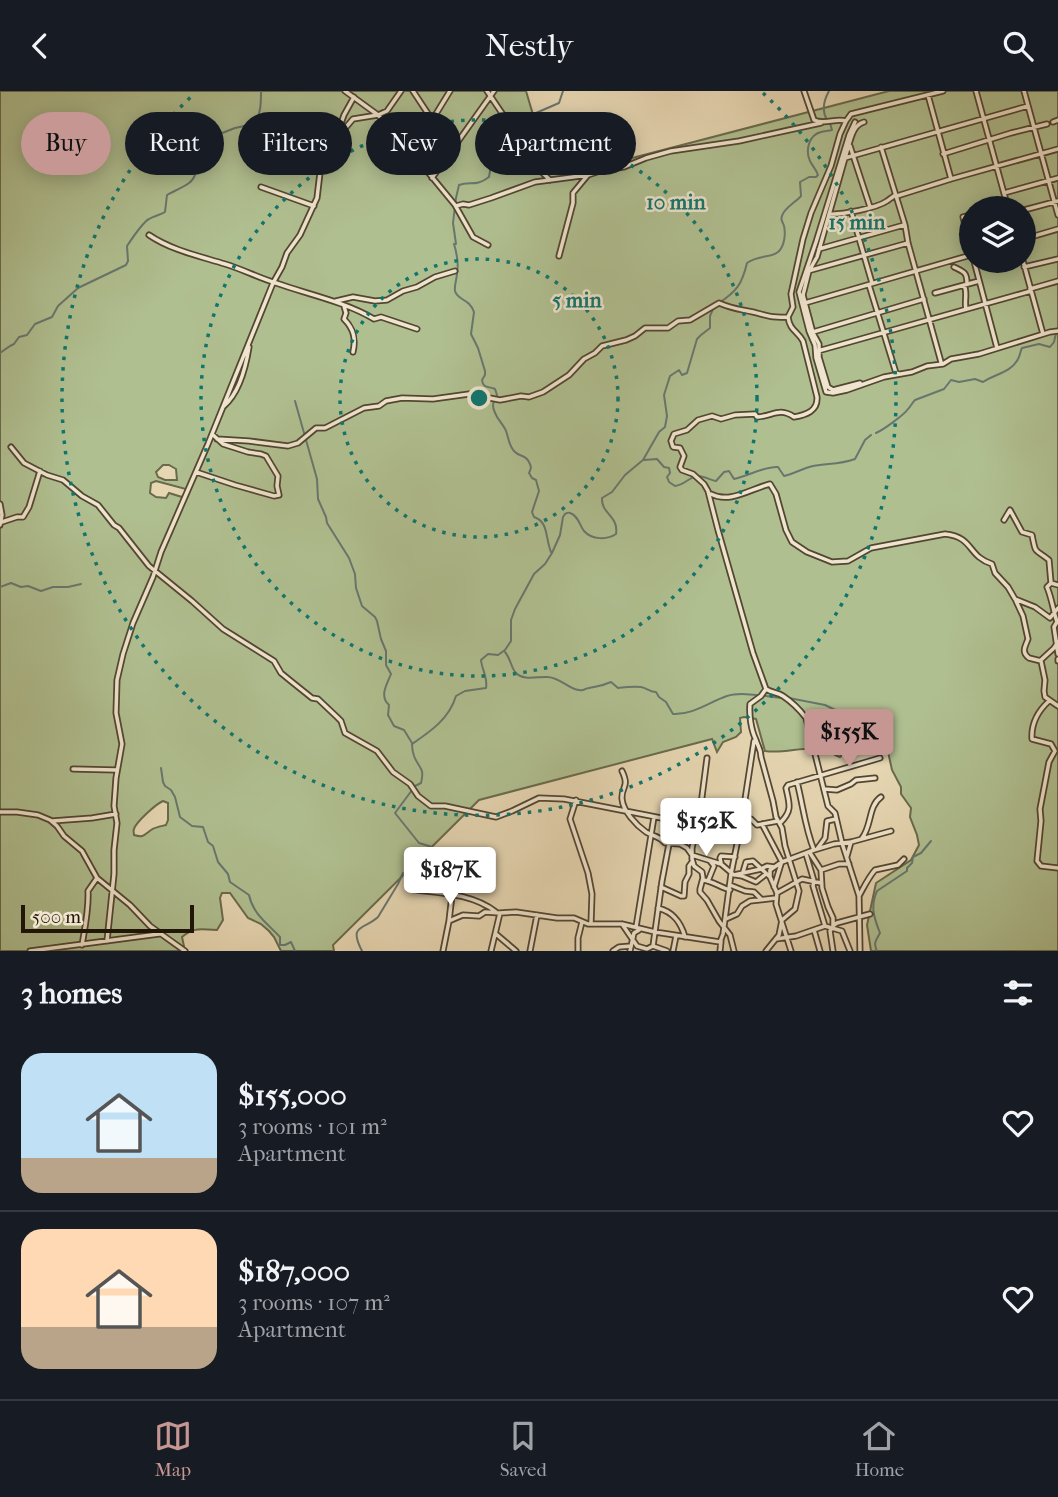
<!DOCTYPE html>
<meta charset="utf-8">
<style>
:root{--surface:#171b24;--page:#20242c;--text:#f1f3f6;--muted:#9ea1a6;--line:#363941;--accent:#c59692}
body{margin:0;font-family:"IM FELL French Canon",serif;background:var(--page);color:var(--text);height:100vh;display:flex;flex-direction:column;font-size:26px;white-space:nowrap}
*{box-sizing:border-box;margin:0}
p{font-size:23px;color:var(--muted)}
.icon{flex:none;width:38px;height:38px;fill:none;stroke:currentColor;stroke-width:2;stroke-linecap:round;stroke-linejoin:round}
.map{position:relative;height:860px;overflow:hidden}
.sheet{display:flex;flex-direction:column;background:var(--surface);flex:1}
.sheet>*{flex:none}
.guide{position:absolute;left:21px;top:21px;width:700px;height:63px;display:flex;gap:14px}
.tools{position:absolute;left:959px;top:105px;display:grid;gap:14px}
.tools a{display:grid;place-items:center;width:77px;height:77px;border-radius:50%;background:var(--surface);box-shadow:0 4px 18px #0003;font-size:35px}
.scale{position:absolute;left:21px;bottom:18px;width:173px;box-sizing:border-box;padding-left:7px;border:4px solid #221608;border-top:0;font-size:19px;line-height:24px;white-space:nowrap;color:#221608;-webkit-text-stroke:5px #efe4cd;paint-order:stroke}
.price{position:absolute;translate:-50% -60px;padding:0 16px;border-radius:7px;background:#fff;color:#222;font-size:23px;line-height:46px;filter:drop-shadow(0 2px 4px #0008)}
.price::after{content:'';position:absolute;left:50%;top:42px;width:21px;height:16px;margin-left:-10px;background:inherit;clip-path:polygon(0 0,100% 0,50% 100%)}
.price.selected{background:var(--accent);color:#111}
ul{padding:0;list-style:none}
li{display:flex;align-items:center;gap:21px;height:175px;padding:0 21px}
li+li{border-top:2px solid var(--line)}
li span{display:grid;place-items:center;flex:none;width:196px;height:140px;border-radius:21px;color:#555}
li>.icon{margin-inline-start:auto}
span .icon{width:84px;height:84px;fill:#fffc;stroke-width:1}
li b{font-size:30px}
h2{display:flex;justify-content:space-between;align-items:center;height:84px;padding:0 21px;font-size:30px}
.pill{padding:0 24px;border-radius:32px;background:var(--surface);box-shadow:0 4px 18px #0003;font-size:24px;line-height:63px}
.pill.selected{background:var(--accent);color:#111}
header{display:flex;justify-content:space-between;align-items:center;height:91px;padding:0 21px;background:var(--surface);font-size:32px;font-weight:600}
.tab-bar{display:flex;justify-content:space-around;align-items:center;height:98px;border-top:2px solid var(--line);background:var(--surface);font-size:19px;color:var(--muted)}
.tab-bar a{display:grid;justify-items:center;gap:4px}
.tab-bar .selected{color:var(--accent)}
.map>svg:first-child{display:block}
</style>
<header><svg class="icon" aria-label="back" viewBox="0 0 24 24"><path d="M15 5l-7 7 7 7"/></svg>Nestly<svg class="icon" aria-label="search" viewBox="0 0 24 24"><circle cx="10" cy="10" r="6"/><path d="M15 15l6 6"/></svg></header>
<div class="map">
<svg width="1058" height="860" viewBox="0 0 1058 860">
<rect width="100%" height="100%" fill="#e6d6b2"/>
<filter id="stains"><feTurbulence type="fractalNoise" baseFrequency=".00286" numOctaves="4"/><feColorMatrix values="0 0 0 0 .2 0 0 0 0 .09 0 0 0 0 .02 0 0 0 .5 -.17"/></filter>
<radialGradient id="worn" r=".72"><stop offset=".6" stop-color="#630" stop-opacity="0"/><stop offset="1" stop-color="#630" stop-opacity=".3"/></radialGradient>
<!-- green -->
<path fill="#b0bf90" stroke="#696a4c" stroke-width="2" fill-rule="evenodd" d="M0,0H526L539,44L532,60L571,83L889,0H1058V860H871L867,834L876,792L911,769L919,754L917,744L910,726L911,717L901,703V696L892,679L887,656L880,643C871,646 860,647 852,653C847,657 845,662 840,666L835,664L832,648L830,645L824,648L822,658C803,655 784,663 765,660L756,628L744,626L740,627L741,641L736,646L723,651L717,661L712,648L479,709L333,854L334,860H281L274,846L269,840L261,833L248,827L230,802H222L220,807L223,829L217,839C202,839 195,835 182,846L185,860H0ZM971,117H1024V170H971ZM163,374H169L176,378L177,389H165L158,386L156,381ZM156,390L186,398L187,400L182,406L169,402L166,407L156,406L150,402L151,392ZM163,710L168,712V729L166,734C162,735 155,736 151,739C144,744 144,747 134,744C134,742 133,740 134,738C136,731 156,713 163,710Z"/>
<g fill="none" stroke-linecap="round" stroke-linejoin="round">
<!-- stream -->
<path stroke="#68776e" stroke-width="2" d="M827,29C821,19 824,9 829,0
M719,212C737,200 742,193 747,172C758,164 771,167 778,161C784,156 786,144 784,135C783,131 780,129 782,125C784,117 796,111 801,105L800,91L809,86H816L818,84C816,78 813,76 810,70C805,59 809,44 821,41C824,40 828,40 832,39L830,32
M0,262L10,255L14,253L19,246L27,244L35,233L52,226L58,215L78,197L126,174L128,170L127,155C131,149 143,131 149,128C154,125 160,124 165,121L167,104C174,100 182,97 189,92C200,84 191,75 208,72L210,70L206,57L212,46L235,37L254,33C261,24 261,11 261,0
M295,310L317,388L318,408L326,426L327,432L349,467L355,483L356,497L362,515L375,526L377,530L381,548L386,560V574L391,583C387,593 379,605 389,614L388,624L394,635L404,639L412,652
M876,342C883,339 904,324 908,318C911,315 912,312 915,309L944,298L951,289L959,291L975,288L983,291C994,283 1011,282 1018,268C1020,265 1020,261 1022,257L1039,253L1050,256L1054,251L1056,242
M644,369L657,368L664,376L669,377L670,382L667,386L669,391L675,395C685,394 690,385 698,385C703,385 711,389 716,390L724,381L729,380L734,388C748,385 765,375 778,376L784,385C794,383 803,377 813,375C828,372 838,374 855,368L865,349L871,344
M551,461C545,447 549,431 534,426L532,421L539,400L536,389L532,387L529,382C531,377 532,377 529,371C526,364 520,366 515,361C509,356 509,348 506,340C503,332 493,325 493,314C493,312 496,306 497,304L495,298C489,295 483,298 482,289L485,284V280L478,257L471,243L474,221C469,207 458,210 455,200C454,194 457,188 457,182C459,172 457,163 454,153H456L453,132L456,107L459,94C470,90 476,96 489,86L492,69L502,64C513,38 510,53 531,43C531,36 525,32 529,25L559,12L563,0
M0,496L11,492L21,496L28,495L41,500L53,496H68L81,493
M505,561C511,568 510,574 515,581C524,591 538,585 548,586C561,587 568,598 579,599C586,600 582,598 589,597C599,595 602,595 611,591L618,597C626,596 633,595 641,596C647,597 650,601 656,601L659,606L666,611L673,623C693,624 709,611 727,605C742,600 767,606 783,607
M789,607L825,614L854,628
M161,677L163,691L165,695L171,699L175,706L180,726L192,735L203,736L208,751L213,755L218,771L228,783L230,791L249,804C253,823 267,832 280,846V854H285L291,851L295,860
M362,860C348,833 364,839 378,826L398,793L403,782L437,763L432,756L419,752L395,722L415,695L421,692C425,676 419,678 414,665C413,662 412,655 412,653C431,640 449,628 456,605L465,600L486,597C488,587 482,579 481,569L488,563L498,564L505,559L511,550V529L515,518L534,483L545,473L552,462L560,444L563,426L565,423C567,422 569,421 570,422C578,424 580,435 584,440C592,449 607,449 616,443C619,425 601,423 602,407L612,401L625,384L643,369L659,341L665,336L667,325L664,304L670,285L679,279L682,284L687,282L697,248L701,244L710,237V225L713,218
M877,860C873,852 876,849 880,842C874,827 870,815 877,800L907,780V777L912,772L913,766L921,762L931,750"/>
<defs>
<path id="minor" d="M345,0L378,24L387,20L401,0
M413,0L452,59
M487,0L514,40L526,66L550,89
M804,0L814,29C825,34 835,27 846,30
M976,0L1008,117
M1024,0L1058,124
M928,4L951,88
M855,31L849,44L816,151L799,201L809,240L815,254L816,267L826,301L833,302L847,299L884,286L912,281L927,275L943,273L951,268L979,263L1050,241L1058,240
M1053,31L1058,29
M336,48L353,28L378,24L404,52L455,114L473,146L488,154
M298,49C308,53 319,60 329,57
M850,55L870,116
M881,56L905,134L908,152L941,271
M412,62L450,0
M943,63L1011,42L1047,33
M845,67L1028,15
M432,87L494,0
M261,96L314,115
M1004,102L1058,87
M897,105L951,88L1058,58
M456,115L463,113L469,114L491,107L535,91L588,84L603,79L624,76L646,67L671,60L739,50L821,32
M1024,119L1058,110
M851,120L872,192
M829,123C841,124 877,117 887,110C890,108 893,105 896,104
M971,124L963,126L971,159
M149,144C171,159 199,165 225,173C242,178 259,187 276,192C307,203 346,211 374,228L381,226L417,238
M1024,148L1058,138
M819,158L904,134
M559,165L573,112V102L588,84
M974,170L997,257
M1023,170L1043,243
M954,176C965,181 967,182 967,193
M1024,176L1058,168
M808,180L908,152
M869,194L896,282L899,283
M964,194C968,202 964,210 966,218
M1030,198L1058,190
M935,202L979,190
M336,210L353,206L375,210L387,209L403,200L417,196L435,186L455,180
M805,212L971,164
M344,215L346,222L344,228C354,238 356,248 353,261
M813,241L924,208
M818,260L1031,200
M860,292L833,299L828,296L819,266V253L813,242L803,204L809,180L817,166L849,53C852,44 854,34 864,31
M224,315C239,302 246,275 249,256
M217,348L249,350L288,355L298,352L316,337H325L364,317L379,315L386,310L402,307L433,308L469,303L500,309L521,305L529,306L543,301L569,284L584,268L595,262L602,255L626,249L635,245L645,237H668L678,230L690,229L719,212C733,218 739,218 753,221C769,225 772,227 788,226
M11,356L24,372L47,384L63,389L82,405L98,414L114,434L119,437L149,475L192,510L223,538L274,570L281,582L292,591L312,607L318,608L337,626L341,630L345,642L377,660L393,681L410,693L418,705L431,715H445L496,726L512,720L539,707L564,708L697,734
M196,381L235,394L274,405L279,404L277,395L278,385L266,365L261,363L248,361L223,353L212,343
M711,403C730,413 750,398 770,393L776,403L786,439L792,451L807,461L832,471L848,470L871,457L945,443C974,446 967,465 992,473L995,482L1008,496L1015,508L1035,516L1050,527L1058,517
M0,413L2,424L0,434
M1004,429L1010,419L1022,441L1032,444C1036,464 1034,457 1049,469L1051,492
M2,431L17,426H23L29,416L40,380
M1058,494L1051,492L1047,496C1052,508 1053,519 1057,531L1054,536L1058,563
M1016,510L1023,525L1028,548C1025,556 1021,561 1029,567L1041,570L1045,589L1044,600L1045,606L1058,615
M1058,568V570
M1041,569L1054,557L1058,551
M766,598C772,602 777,601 783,605C792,611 800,619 806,627L828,715L835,722L842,752L859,805L860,860
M1049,610C1038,620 1031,633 1032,648L1051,653L1055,660L1049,671L1040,718L1041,730L1037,770L1041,775L1058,777
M707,667L700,721L692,757V768L694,775L702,781L703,787L700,798V801L707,809L719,830L730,844L734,860
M73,678L116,679
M622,680C630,697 621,695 622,708C623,720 636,734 646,741C654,746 658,744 665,752L680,753L687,757L692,764L721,773L734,784L761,778L767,775L774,776
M797,691C803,714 805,737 814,759
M824,698L837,699L851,693L856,689L875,687
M576,709L570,728L588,782L592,803L591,832
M0,721H17L38,724L50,729L57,735L64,745L82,760L97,787L130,814L150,835L185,860
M742,728H751L757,734L778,730
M52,730L92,727L116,723
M698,730L740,736
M781,731C793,719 789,712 786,697L788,694L880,667
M762,733L782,771
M862,747C872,735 868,715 881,706
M817,758L825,747L827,730L836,728
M810,762L821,779
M806,763L814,790L813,795L825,835
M847,765L851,751
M721,772L720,767L721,765L735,766
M743,781L746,771L753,770L770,786
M736,784L742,785L756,791L766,783
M703,789C712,790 720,796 730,799
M708,790L714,775L710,770
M730,794L745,800L754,801L761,808
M661,796L681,805H684L685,791L689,783V775L692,771
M774,796L781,773
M409,798C438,802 472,802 496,821
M777,802L802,788L821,792
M859,805C864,796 868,787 875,779L898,774L904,768
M658,817C674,821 681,832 685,846
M726,828L737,823L742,815L750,810L776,807
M449,830L452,804
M622,833L637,855L647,858L653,855L662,790L669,753
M834,834L837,832L870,823
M636,836L654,726
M814,839L820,860
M496,843L516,860
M776,848L796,845L825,835L842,840L850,860
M107,850L114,783V759L117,732L114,715L116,687L122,653L116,622L117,589L123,563L133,532L153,486L161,461L208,353L273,192L282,176L287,162L300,144L317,107L321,73L335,49L344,24L354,6
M82,854C85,836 89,818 88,800L97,787
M653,855L667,860
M30,860L159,843
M443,860L449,830L463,824L479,825L485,821L500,822L516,821L557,827H574L588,833H622L655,841L720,851L723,843L731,783L742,728L754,650
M491,860L500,822
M530,860L537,824
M578,860V847L582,831
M613,860L619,856L631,855
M630,860L634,842L639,839
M673,860L676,845
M720,860L721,850
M766,860L779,844L782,829L795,818L799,800L785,755L782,737L776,726L773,710L761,666C761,658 758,656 756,649C751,639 749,624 750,613L761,605L766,598L753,562L718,439L708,400L704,393L693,383L682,379L680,376L684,365L680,357L673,356L671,350L674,343L687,339L698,329L712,325L721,328L735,324L755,323L757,326C773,325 779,316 794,326C806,324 818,320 817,306L803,250C797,239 790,240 788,226L793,216L791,203L803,148L811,122L831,75L840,43L846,30L851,23L943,0
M791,860L776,813L777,802L770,786V779L782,771L814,759L834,753L851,751L891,740
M833,860L830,840L833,836V827L828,816L822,797L821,779L839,773H849"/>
</defs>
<!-- minor casing -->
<use href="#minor" stroke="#534632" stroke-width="7"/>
<!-- minor -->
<use href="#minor" stroke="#efe4cd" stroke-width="3.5"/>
</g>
<!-- distance rings -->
<g fill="none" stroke="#0f766e" stroke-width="3.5" stroke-dasharray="3.5 7">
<circle cx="479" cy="307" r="139"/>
<circle cx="479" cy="307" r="278"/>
<path d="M763 2A417 417 0 1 1 195 2"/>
</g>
<circle cx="479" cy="307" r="10" fill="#0f766e" stroke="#efe4cd" stroke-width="3.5"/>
<g font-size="21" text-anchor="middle" font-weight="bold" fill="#0f766e" stroke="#efe4cd" stroke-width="5" stroke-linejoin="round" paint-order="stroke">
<text x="676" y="118">10 min</text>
<text x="857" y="138">15 min</text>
<text x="577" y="216">5 min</text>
</g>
<rect width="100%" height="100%" filter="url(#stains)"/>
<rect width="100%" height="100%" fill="url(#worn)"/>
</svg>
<div class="tools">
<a><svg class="icon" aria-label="layers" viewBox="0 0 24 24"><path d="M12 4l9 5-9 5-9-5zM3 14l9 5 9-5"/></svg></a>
</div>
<div class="scale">500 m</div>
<b class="price selected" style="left:849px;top:678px">$155K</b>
<b class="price" style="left:706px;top:767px">$152K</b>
<b class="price" style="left:450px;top:816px">$187K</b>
<div class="guide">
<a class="pill selected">Buy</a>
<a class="pill">Rent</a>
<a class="pill">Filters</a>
<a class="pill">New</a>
<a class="pill">Apartment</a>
</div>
</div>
<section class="sheet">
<h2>3 homes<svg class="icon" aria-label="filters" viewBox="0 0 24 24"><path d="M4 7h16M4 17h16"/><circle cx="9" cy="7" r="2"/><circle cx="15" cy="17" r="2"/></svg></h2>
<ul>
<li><span style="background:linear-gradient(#bfe0f5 75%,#b9a48a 0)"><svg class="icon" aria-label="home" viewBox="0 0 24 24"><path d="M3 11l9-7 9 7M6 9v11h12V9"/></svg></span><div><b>$155,000</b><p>3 rooms · 101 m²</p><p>Apartment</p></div><svg class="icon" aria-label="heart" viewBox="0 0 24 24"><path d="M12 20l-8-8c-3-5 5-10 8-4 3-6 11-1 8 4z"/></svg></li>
<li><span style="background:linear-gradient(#ffd9b3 70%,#b9a48a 0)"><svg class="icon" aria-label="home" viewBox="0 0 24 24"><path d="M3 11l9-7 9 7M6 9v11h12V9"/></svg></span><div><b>$187,000</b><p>3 rooms · 107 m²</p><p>Apartment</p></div><svg class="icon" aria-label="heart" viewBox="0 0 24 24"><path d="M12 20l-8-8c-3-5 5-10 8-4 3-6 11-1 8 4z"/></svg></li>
</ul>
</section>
<nav class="tab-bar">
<a class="selected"><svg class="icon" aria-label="map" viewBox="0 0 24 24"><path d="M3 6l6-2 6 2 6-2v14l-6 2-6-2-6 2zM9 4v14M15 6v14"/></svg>Map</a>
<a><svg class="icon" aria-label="saved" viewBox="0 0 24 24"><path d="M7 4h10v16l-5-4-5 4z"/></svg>Saved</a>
<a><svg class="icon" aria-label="home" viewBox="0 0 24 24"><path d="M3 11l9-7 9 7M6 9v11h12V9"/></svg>Home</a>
</nav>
